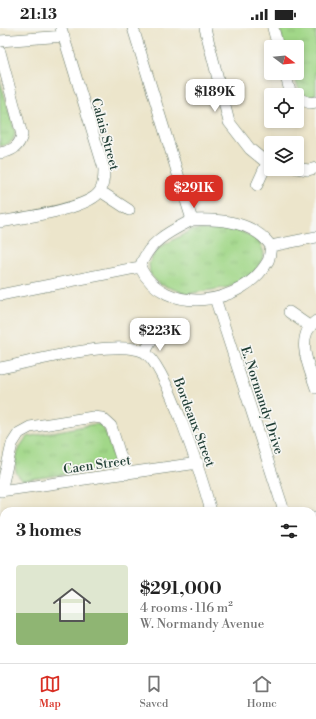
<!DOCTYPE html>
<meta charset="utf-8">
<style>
:root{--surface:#fff;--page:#f6f6f6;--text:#222;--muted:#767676;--line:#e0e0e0;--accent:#d93025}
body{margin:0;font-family:"Libre Bodoni",serif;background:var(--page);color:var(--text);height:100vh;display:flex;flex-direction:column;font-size:15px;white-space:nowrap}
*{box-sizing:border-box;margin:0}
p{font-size:13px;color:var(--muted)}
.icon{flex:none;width:22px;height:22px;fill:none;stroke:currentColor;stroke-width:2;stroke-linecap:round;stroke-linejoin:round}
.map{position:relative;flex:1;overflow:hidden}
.details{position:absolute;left:0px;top:479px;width:316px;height:156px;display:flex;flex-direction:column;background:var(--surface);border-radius:12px 12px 0 0;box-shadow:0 2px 6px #0003}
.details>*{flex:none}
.needle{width:26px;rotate:106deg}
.fabs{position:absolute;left:264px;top:12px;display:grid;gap:8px}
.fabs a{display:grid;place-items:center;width:40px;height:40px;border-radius:4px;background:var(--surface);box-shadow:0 2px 6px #0003;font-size:20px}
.price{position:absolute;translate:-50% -34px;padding:0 9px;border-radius:8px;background:#fff;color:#222;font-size:13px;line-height:26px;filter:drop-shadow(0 1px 2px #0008)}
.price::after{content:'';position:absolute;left:50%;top:24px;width:12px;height:9px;margin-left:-6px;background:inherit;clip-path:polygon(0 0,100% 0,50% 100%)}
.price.selected{background:var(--accent);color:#fff}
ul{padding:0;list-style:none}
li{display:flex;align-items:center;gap:12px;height:100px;padding:0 16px}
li+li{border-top:1px solid var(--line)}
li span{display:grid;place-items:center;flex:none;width:112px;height:80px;border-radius:4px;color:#555}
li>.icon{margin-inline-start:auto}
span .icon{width:48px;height:48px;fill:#fffc;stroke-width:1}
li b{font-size:17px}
h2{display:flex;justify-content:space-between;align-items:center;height:48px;padding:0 16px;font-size:17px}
.status{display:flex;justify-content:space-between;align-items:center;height:28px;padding:0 20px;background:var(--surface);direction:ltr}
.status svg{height:11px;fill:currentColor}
.dock{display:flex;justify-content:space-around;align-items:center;height:56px;border-top:1px solid var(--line);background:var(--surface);font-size:11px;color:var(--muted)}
.dock a{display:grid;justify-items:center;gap:2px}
.dock .selected{color:var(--accent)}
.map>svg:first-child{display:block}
</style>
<div class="status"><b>21:13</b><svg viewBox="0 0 49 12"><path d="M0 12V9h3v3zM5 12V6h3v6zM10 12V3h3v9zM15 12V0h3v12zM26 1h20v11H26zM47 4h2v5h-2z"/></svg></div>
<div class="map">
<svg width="316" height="635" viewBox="0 0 316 635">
<defs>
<pattern id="park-tufts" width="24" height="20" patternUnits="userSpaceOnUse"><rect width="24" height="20" fill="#a1d788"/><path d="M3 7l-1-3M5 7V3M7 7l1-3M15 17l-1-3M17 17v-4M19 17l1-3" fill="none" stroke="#8ab976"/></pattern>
</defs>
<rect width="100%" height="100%" fill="#f6f6f2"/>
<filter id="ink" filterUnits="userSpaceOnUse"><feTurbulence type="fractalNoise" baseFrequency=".025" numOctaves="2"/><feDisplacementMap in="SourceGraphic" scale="8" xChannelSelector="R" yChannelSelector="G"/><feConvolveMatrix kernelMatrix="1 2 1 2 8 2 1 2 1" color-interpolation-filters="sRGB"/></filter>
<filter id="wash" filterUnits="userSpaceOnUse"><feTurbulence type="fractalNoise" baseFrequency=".012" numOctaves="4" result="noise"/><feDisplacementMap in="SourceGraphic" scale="16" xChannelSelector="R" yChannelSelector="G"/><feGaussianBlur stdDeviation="0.9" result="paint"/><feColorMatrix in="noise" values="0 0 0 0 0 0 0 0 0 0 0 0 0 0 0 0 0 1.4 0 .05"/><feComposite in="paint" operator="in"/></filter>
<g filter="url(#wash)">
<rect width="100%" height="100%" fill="#ece5cb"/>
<!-- park -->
<path fill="url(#park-tufts)" stroke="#608a5e" d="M280,0H316V66L309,69C298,64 296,55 293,45H297V19H284Z
M0,52L15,104C14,114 10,116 0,118Z
M230,201L243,204L259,213L264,225L261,235L250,248L229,259L187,266L159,256L150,246L149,235L158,220L192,202Z
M95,396L100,397L105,403L115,434L112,440L23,452C8,444 18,419 27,409Z"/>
</g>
<g filter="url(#ink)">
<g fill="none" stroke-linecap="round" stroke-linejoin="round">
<defs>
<path id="minor" d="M133,0L192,192
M205,0L229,94L250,121L267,135H271
M273,0L278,19
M0,13L64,8
M0,24L22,107C19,119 12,123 0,125
M285,45L290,63L294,67
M297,70L310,75L316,74
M297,140L308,142L316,140
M257,157L267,135
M100,163L129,182
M192,192C221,191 253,193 271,218C270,223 270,229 268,233C243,278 164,289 140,239C149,213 169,204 192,192Z
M0,194C21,190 90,181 100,163C104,157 104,148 104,141L61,0
M271,218L316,209
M0,267L140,239
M215,270L284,483
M289,284L309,298
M316,293C294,309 309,339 316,360
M145,324L155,306
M0,340C31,334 118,310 144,324C167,337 203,454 211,483
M0,463L198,435
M1,463L12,416L19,405L30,399L93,389L102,390L111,398L126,446
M312,489H316
M0,531L4,530
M0,597H4
M312,618H316
M169,635L201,631
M230,635V631
M310,635V631"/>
</defs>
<!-- minor casing -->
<use href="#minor" stroke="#677869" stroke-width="12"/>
<!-- minor -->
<use href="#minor" stroke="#fff" stroke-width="11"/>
</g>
</g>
<g text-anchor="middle" stroke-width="3.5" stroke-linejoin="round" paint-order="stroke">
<!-- street labels -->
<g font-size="13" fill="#1f3d34" stroke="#f6f6f2">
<text transform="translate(106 106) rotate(75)" y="5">Calais Street</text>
<text transform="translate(263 372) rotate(72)" y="5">E. Normandy Drive</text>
<text transform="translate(195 394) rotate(69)" y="5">Bordeaux Street</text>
<text transform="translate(97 436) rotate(-8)" y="5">Caen Street</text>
</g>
</g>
</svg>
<div class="fabs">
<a><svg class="needle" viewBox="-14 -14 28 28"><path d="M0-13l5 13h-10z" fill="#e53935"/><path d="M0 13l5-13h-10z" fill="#767676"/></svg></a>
<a><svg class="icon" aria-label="locate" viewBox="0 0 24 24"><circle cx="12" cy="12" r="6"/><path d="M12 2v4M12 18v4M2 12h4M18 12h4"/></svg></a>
<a><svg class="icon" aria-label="layers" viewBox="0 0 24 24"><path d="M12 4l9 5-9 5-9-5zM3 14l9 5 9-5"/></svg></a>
</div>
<b class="price" style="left:215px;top:85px">$189K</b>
<b class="price selected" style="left:194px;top:181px">$291K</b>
<b class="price" style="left:160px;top:324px">$223K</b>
<section class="details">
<h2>3 homes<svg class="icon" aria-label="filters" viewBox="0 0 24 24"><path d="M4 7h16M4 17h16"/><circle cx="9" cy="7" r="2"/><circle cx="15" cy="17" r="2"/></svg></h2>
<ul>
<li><span style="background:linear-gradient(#dfe7d0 60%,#8fb573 0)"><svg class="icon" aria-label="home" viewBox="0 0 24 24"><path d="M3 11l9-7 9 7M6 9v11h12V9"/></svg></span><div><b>$291,000</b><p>4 rooms · 116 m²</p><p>W. Normandy Avenue</p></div></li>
</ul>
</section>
</div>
<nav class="dock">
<a class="selected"><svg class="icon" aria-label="map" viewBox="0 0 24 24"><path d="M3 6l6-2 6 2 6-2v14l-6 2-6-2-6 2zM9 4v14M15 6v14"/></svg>Map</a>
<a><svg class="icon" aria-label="saved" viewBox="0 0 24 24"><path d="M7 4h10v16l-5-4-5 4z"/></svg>Saved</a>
<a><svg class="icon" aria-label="home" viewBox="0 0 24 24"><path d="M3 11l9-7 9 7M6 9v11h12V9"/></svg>Home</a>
</nav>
